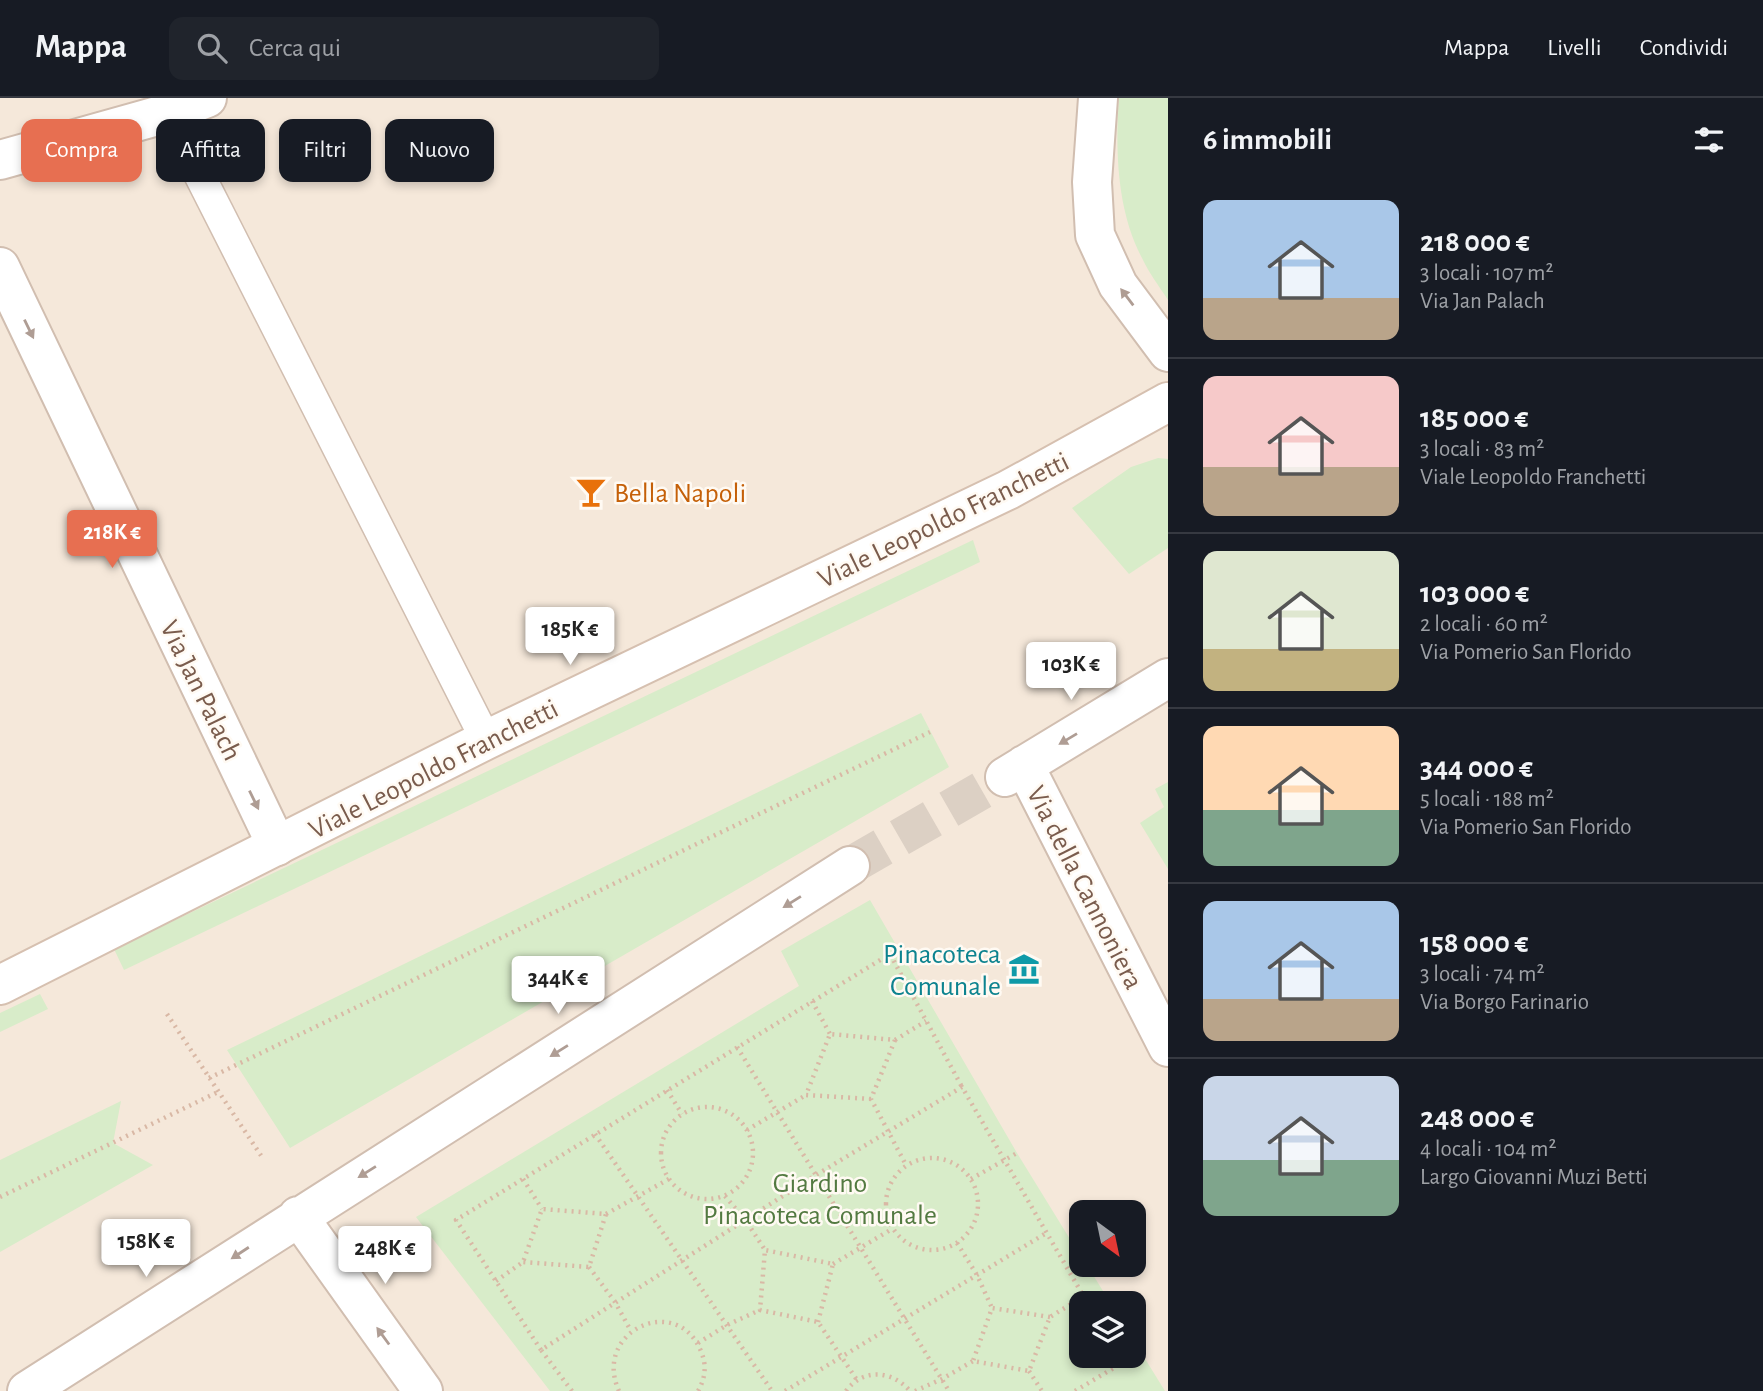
<!DOCTYPE html>
<html lang="it">
<meta charset="utf-8">
<style>
:root{--surface:#171b24;--page:#20242c;--text:#f1f3f6;--muted:#9ea1a6;--line:#363941;--accent:#e76f51}
body{margin:0;font-family:"Alegreya Sans",sans-serif;background:var(--page);color:var(--text);height:100vh;display:flex;flex-direction:column;font-size:26px;white-space:nowrap}
*{box-sizing:border-box;margin:0}
p{font-size:23px;color:var(--muted)}
.icon{flex:none;width:38px;height:38px;fill:none;stroke:currentColor;stroke-width:2;stroke-linecap:round;stroke-linejoin:round}
.map{position:relative;flex:1;overflow:hidden}
.panel{display:flex;flex-direction:column;background:var(--surface);width:595px}
.panel>*{flex:none}
.hud{position:absolute;left:21px;top:21px;width:665px;height:63px;display:flex;gap:14px}
.needle{width:46px;rotate:147deg}
.buttons{position:absolute;left:1069px;top:1102px;display:grid;gap:14px}
.buttons a{display:grid;place-items:center;width:77px;height:77px;border-radius:14px;background:var(--surface);box-shadow:0 4px 10px #0003;font-size:35px}
.price{position:absolute;translate:-50% -60px;padding:0 16px;border-radius:7px;background:#fff;color:#222;font-size:23px;line-height:46px;filter:drop-shadow(0 2px 4px #0008)}
.price::after{content:'';position:absolute;left:50%;top:42px;width:21px;height:16px;margin-left:-10px;background:inherit;clip-path:polygon(0 0,100% 0,50% 100%)}
.price.active{background:var(--accent);color:#fff}
ul{padding:0;list-style:none}
li{display:flex;align-items:center;gap:21px;height:175px;padding:0 35px}
li+li{border-top:2px solid var(--line)}
li span{display:grid;place-items:center;flex:none;width:196px;height:140px;border-radius:14px;color:#555}
li>.icon{margin-inline-start:auto}
span .icon{width:84px;height:84px;fill:#fffc;stroke-width:1}
li b{font-size:30px}
h2{display:flex;justify-content:space-between;align-items:center;height:84px;padding:0 35px;font-size:30px}
.tag{padding:0 24px;border-radius:14px;background:var(--surface);box-shadow:0 4px 10px #0003;font-size:24px;line-height:63px}
.tag.active{background:var(--accent);color:#fff}
header{display:flex;align-items:center;gap:42px;box-sizing:border-box;height:98px;padding:0 35px;background:var(--surface);border-bottom:2px solid var(--line)}
header strong{font-size:33px}
nav{display:flex;gap:38px;margin-inline-start:auto;font-size:24px}
.search{width:490px;height:63px;background:var(--page);display:flex;align-items:center;gap:18px;box-sizing:border-box;padding:0 24px;border-radius:14px;color:var(--muted);font-size:26px}
main{display:flex;flex:1;min-height:0}
.map>svg:first-child{display:block}
</style>
<header>
<strong>Mappa</strong>
<div class="search"><svg class="icon" aria-label="search" viewBox="0 0 24 24"><circle cx="10" cy="10" r="6"/><path d="M15 15l6 6"/></svg>Cerca qui</div>
<nav><a>Mappa</a><a>Livelli</a><a>Condividi</a></nav>
</header>
<main>
<div class="map">
<svg width="1168" height="1293" viewBox="0 0 1168 1293">
<rect width="100%" height="100%" fill="#fdf6ec"/>
<!-- residential -->
<path fill="#f5e8da" fill-rule="evenodd" d="M0,0H1168V1293H0ZM1082,1115H1134V1167H1082ZM1082,1206H1134V1258H1082Z"/>
<!-- green -->
<path fill="#d8ecc9" d="M1119,0H1168V202C1159,188 1149,175 1142,160C1117,113 1115,52 1119,0Z
M1158,360L1168,361V450L1129,476L1072,410L1131,369Z
M973,442L980,464L124,872L114,851Z
M921,615L949,669L290,1050L227,952Z
M1168,684V771L1140,725L1164,709L1155,691Z
M870,802L1017,1055L1081,1159L1082,1167H1087L1111,1206H1082V1258H1134V1243L1165,1293H550L416,1119L799,888L781,853Z
M40,896L48,911L0,934V915Z
M121,1003L113,1045L153,1067L0,1154V1062Z"/>
<g fill="none" stroke-linecap="round" stroke-linejoin="round">
<!-- street-tunnel -->
<path stroke="#dcd0c4" stroke-width="38" stroke-dasharray="38 19" stroke-linecap="butt" d="M850,768L1005,679"/>
<defs>
<path id="lane" d="M168,15L486,642"/>
<path id="street" d="M1098,0L1092,84L1095,137L1118,187L1168,254
M0,62L168,15L207,0
M0,169L277,748
M1024,667L1168,949
M1005,679L1168,580
M298,1118L423,1293
M27,1293L850,768"/>
<path id="secondary" d="M0,887L486,642L1008,392L1168,304"/>
</defs>
<!-- lane casing -->
<use href="#lane" stroke="#d1beb0" stroke-width="33"/>
<!-- street casing -->
<use href="#street" stroke="#d1beb0" stroke-width="42"/>
<!-- secondary casing -->
<use href="#secondary" stroke="#d6c0b0" stroke-width="42"/>
<!-- path -->
<path stroke="#d9b8a5" stroke-width="4.5" stroke-dasharray="2 5" stroke-linecap="butt" d="M812,903L830,936
M167,916L262,1059
M895,942L926,923
M737,949L949,1293
M209,980L930,634
M667,992L682,1016
M871,1001L806,997L830,936L895,942L871,1001L906,1067
M661 1055a46 46 0 1 1 92 0a46 46 0 1 1-92 0Z
M747,1032L806,997
M595,1036L772,1293
M886 1106a46 46 0 1 1 92 0a46 46 0 1 1-92 0Z
M523,1081L542,1111
M971,1081L1017,1055
M725,1098L746,1123L765,1152
M0,1099L218,994
M606,1116L669,1081
M957,1145L977,1177L992,1210
M833,1166L892,1131
M589,1169L615,1204L631,1233
M496,1183L523,1164L542,1111L606,1116L589,1169L523,1164
M1050,1219L992,1210L973,1263L1029,1273L1050,1219L1084,1198
M818,1224L833,1166L765,1152L760,1212L818,1224L857,1282
M698,1245L727,1227L760,1212
M541,1252L456,1122L890,856L962,989
M1029,1273L1042,1293
M572,1293L541,1252L816,1077L962,989L1088,1206
M619,1293C592,1234 675,1195 700,1251C707,1266 706,1279 698,1293
M785,1293L1048,1134
M846,1293C863,1270 892,1272 910,1293
M915,1293L942,1281L973,1263
M1075,1293L1122,1265L1118,1258"/>
<!-- lane -->
<use href="#lane" stroke="#fff" stroke-width="30"/>
<!-- street -->
<use href="#street" stroke="#fff" stroke-width="38"/>
<!-- secondary -->
<use href="#secondary" stroke="#fff" stroke-width="38"/>
</g>
<!-- one-way arrows -->
<defs><path id="oneway-solid" d="M-6-.8H1V-3.2L6.5 0L1 3.2V.8H-6Z" transform="scale(1.75)"/></defs>
<g fill="#af9d94">
<use href="#oneway-solid" transform="translate(1127 199) rotate(-127)"/>
<use href="#oneway-solid" transform="translate(29 231) rotate(64)"/>
<use href="#oneway-solid" transform="translate(1068 641) rotate(149)"/>
<use href="#oneway-solid" transform="translate(254 702) rotate(64)"/>
<use href="#oneway-solid" transform="translate(792 804) rotate(148)"/>
<use href="#oneway-solid" transform="translate(559 953) rotate(148)"/>
<use href="#oneway-solid" transform="translate(367 1074) rotate(148)"/>
<use href="#oneway-solid" transform="translate(240 1155) rotate(147)"/>
<use href="#oneway-solid" transform="translate(383 1238) rotate(-126)"/>
</g>
<!-- icons -->
<defs>
<symbol id="bar-bare" viewBox="-9 -9 18 18"><path d="M-6-5H6L.8 .8V4.5H3.5V6h-7V4.5H-.8V.8Z" fill="#e8710a" stroke="#fffaf3" stroke-width="2.5" paint-order="stroke"/></symbol>
<symbol id="museum-bare" viewBox="-9 -9 18 18"><path d="M0-6L6-3V-2H-6V-3ZM-5-1h2V3h-2ZM-1-1h2V3h-2ZM3-1h2V3H3ZM-6 4H6V6H-6Z" fill="#0f9aa8" stroke="#fffaf3" stroke-width="2.5" paint-order="stroke"/></symbol>
</defs>
<g fill-rule="evenodd">
<use href="#bar-bare" x="569" y="372" width="44" height="44"/>
<use href="#museum-bare" x="1002" y="849" width="44" height="44"/>
</g>
<g text-anchor="middle" stroke-width="5" stroke-linejoin="round" paint-order="stroke">
<!-- food labels -->
<g font-size="28" fill="#c56008" stroke="#fffaf3" text-anchor="start">
<text x="614" y="404">Bella Napoli</text>
</g>
<!-- street labels -->
<g font-size="28" fill="#7a5c4d" stroke="#fffaf3">
<text transform="translate(943 421) rotate(-26)" y="10">Viale Leopoldo Franchetti</text>
<text transform="translate(202 592) rotate(64)" y="10">Via Jan Palach</text>
<text transform="translate(433 670) rotate(-27)" y="10">Viale Leopoldo Franchetti</text>
<text transform="translate(1086 789) rotate(63)" y="10">Via della Cannoniera</text>
</g>
<!-- culture labels -->
<g font-size="28" fill="#0d838f" stroke="#fffaf3" text-anchor="end">
<text x="1001" y="865">Pinacoteca<tspan x="1001" dy="32">Comunale</tspan></text>
</g>
<!-- park labels -->
<g font-size="28" fill="#537a41" stroke="#fffaf3">
<text x="820" y="1094">Giardino<tspan x="820" dy="32">Pinacoteca Comunale</tspan></text>
</g>
</g>
</svg>
<div class="buttons">
<a><svg class="needle" viewBox="-14 -14 28 28"><path d="M0-13l5 13h-10z" fill="#e53935"/><path d="M0 13l5-13h-10z" fill="#9ea1a6"/></svg></a>
<a><svg class="icon" aria-label="layers" viewBox="0 0 24 24"><path d="M12 4l9 5-9 5-9-5zM3 14l9 5 9-5"/></svg></a>
</div>
<b class="price active" style="left:112px;top:472px">218K €</b>
<b class="price" style="left:570px;top:569px">185K €</b>
<b class="price" style="left:1071px;top:604px">103K €</b>
<b class="price" style="left:558px;top:918px">344K €</b>
<b class="price" style="left:146px;top:1181px">158K €</b>
<b class="price" style="left:385px;top:1188px">248K €</b>
<div class="hud">
<a class="tag active">Compra</a>
<a class="tag">Affitta</a>
<a class="tag">Filtri</a>
<a class="tag">Nuovo</a>
</div>
</div>
<section class="panel">
<h2>6 immobili<svg class="icon" aria-label="filters" viewBox="0 0 24 24"><path d="M4 7h16M4 17h16"/><circle cx="9" cy="7" r="2"/><circle cx="15" cy="17" r="2"/></svg></h2>
<ul>
<li><span style="background:linear-gradient(#a9c7e8 70%,#b9a48a 0)"><svg class="icon" aria-label="home" viewBox="0 0 24 24"><path d="M3 11l9-7 9 7M6 9v11h12V9"/></svg></span><div><b>218 000 €</b><p>3 locali · 107 m²</p><p>Via Jan Palach</p></div></li>
<li><span style="background:linear-gradient(#f6c9c9 65%,#b9a48a 0)"><svg class="icon" aria-label="home" viewBox="0 0 24 24"><path d="M3 11l9-7 9 7M6 9v11h12V9"/></svg></span><div><b>185 000 €</b><p>3 locali · 83 m²</p><p>Viale Leopoldo Franchetti</p></div></li>
<li><span style="background:linear-gradient(#dfe7d0 70%,#c2b280 0)"><svg class="icon" aria-label="home" viewBox="0 0 24 24"><path d="M3 11l9-7 9 7M6 9v11h12V9"/></svg></span><div><b>103 000 €</b><p>2 locali · 60 m²</p><p>Via Pomerio San Florido</p></div></li>
<li><span style="background:linear-gradient(#ffd9b3 60%,#7fa58c 0)"><svg class="icon" aria-label="home" viewBox="0 0 24 24"><path d="M3 11l9-7 9 7M6 9v11h12V9"/></svg></span><div><b>344 000 €</b><p>5 locali · 188 m²</p><p>Via Pomerio San Florido</p></div></li>
<li><span style="background:linear-gradient(#a9c7e8 70%,#b9a48a 0)"><svg class="icon" aria-label="home" viewBox="0 0 24 24"><path d="M3 11l9-7 9 7M6 9v11h12V9"/></svg></span><div><b>158 000 €</b><p>3 locali · 74 m²</p><p>Via Borgo Farinario</p></div></li>
<li><span style="background:linear-gradient(#c9d6e8 60%,#7fa58c 0)"><svg class="icon" aria-label="home" viewBox="0 0 24 24"><path d="M3 11l9-7 9 7M6 9v11h12V9"/></svg></span><div><b>248 000 €</b><p>4 locali · 104 m²</p><p>Largo Giovanni Muzi Betti</p></div></li>
</ul>
</section>
</main>
